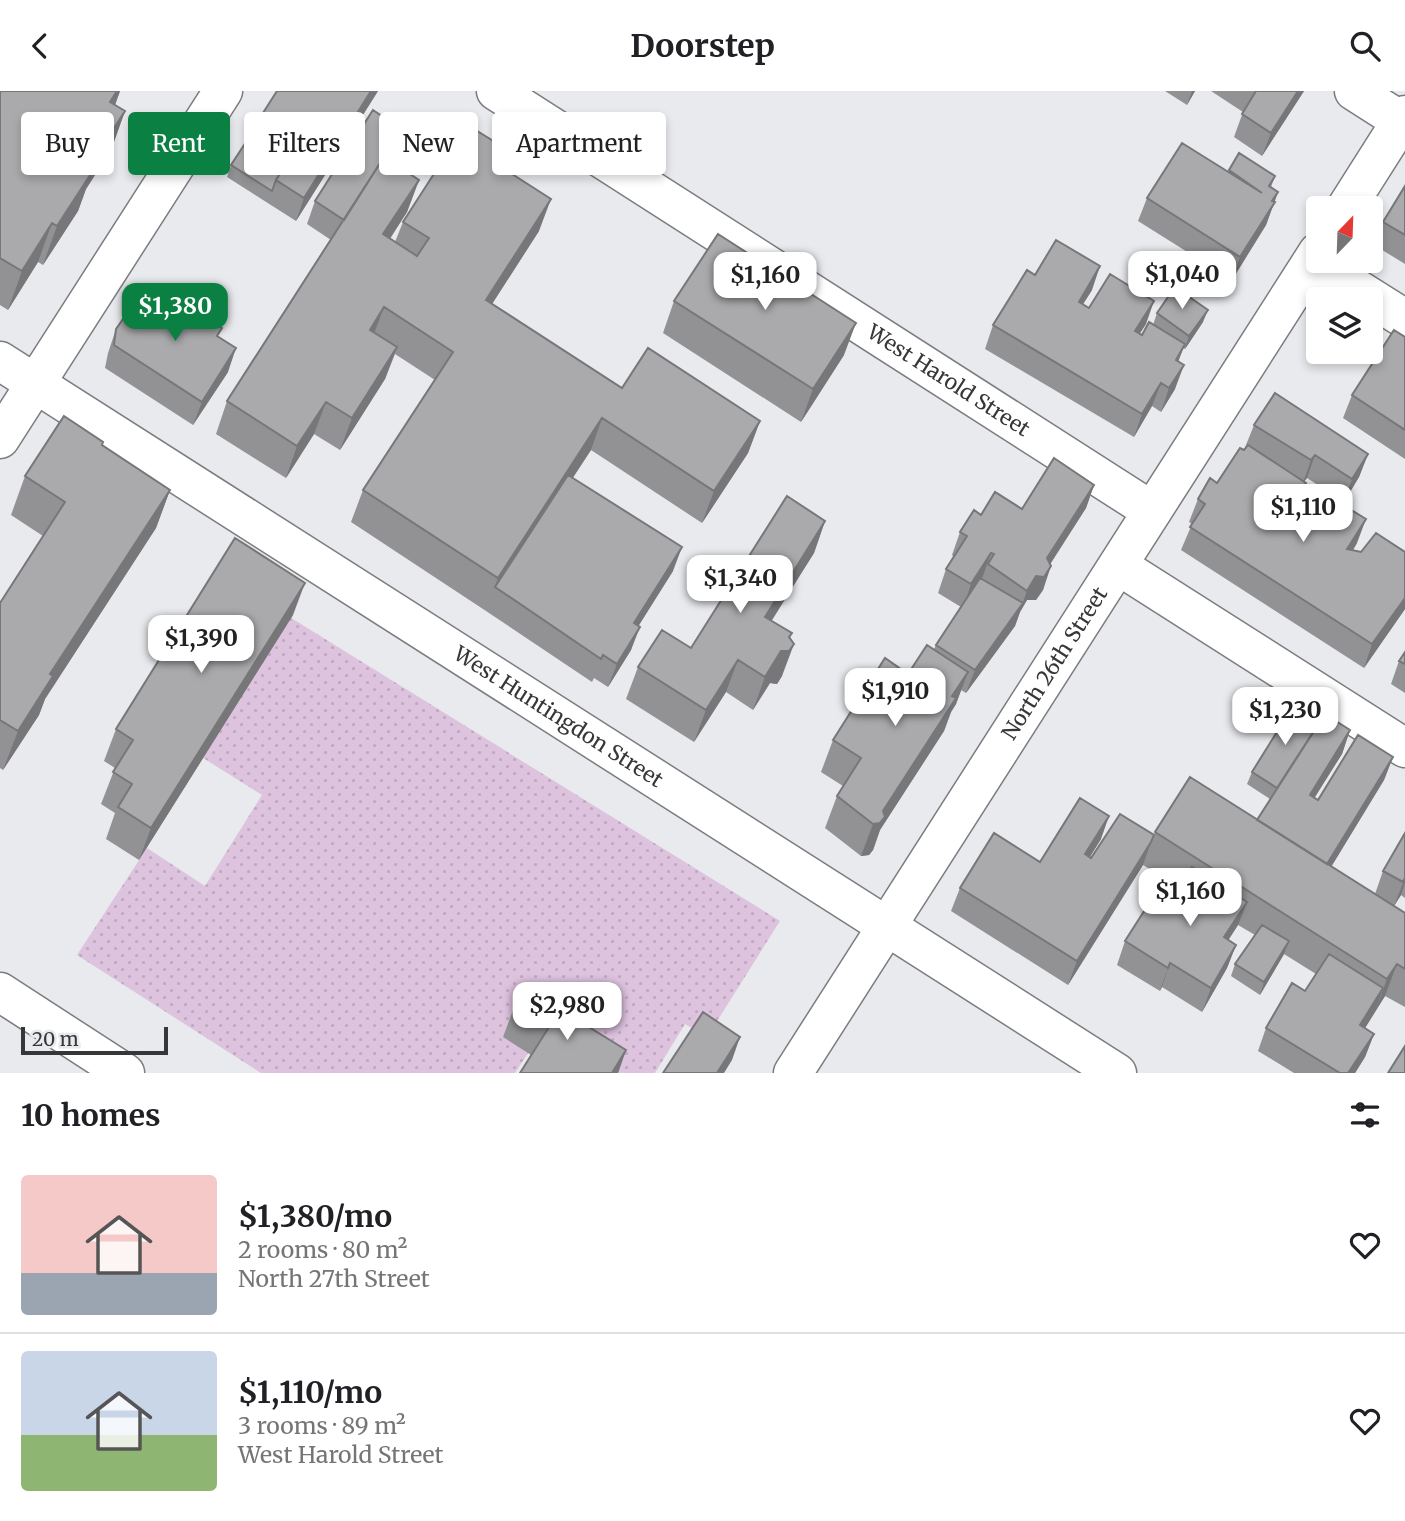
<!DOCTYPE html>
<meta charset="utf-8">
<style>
:root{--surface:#fff;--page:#f6f6f6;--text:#202124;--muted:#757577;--line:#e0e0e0;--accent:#0b8043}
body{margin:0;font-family:Merriweather,serif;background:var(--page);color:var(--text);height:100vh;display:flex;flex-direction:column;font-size:26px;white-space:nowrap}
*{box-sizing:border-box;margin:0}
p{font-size:23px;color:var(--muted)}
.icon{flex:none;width:38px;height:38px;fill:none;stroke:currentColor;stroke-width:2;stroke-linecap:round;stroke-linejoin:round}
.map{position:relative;height:982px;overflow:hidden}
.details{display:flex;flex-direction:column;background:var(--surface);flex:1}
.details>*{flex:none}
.hud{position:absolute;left:21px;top:21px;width:700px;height:63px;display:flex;gap:14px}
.needle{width:46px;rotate:23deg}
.fabs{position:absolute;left:1306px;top:105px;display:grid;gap:14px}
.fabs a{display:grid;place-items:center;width:77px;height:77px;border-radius:7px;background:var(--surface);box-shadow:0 4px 10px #0003;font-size:35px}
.scale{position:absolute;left:21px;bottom:18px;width:147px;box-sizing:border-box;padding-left:7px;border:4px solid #363738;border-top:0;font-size:19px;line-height:24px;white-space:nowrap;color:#363738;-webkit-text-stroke:5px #e8eaed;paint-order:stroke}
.price{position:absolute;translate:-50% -60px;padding:0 16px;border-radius:14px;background:#fff;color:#222;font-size:23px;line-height:46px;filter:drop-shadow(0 2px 4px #0008)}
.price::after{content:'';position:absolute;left:50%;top:42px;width:21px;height:16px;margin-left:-10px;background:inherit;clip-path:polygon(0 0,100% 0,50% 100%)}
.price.active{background:var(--accent);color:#fff}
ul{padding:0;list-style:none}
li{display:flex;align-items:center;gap:21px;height:175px;padding:0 21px}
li+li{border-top:2px solid var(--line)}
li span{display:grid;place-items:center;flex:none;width:196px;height:140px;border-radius:7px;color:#555}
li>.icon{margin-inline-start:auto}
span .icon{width:84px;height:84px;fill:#fffc;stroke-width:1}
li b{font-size:30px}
h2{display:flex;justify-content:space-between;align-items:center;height:84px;padding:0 21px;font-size:30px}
.tag{padding:0 24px;border-radius:7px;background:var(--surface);box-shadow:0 4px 10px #0003;font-size:24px;line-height:63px}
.tag.active{background:var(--accent);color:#fff}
header{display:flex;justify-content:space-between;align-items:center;height:91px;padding:0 21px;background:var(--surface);font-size:32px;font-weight:700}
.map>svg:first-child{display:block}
</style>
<header><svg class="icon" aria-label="back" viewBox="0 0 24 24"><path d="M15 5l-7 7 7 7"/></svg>Doorstep<svg class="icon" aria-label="search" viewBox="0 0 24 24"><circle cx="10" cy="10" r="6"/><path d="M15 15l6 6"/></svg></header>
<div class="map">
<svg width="1405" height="982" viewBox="0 0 1405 982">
<defs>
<pattern id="grass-dots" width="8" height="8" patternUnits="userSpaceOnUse" patternTransform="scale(1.75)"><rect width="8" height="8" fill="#dec3df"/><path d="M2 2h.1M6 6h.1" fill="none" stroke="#bfa8c0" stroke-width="1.8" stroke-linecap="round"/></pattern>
</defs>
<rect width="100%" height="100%" fill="#e8eaed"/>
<!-- grass -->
<path fill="url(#grass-dots)" d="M288,525L780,830L707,946L685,933L655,982H609L540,944L515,982H261L77,864L147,757L205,795L262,704L200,665Z"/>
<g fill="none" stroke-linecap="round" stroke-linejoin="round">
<defs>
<g id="street">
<path id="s1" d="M496,0L1152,420"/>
<path d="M1354,0L1401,30"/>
<path d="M1346,117L1405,24"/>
<path d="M1313,170L1405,228"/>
<path id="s2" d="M0,270L1117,982"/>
<path d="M0,348L223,0"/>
<path d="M1119,475L1405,657"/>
<path d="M0,901L125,982"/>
<path id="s3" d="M793,982L1318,161"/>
</g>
</defs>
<!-- street casing -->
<use href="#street" stroke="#7b7c7f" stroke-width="41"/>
<!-- street -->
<use href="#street" stroke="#fff" stroke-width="38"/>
</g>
<!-- wall -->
<path fill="#929295" d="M0,0H120L115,14L125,20L111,59L86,98L78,120L43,174L38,171L8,219L0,214Z
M378,0L296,130L227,86L231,74L288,70L290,68L254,45L263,22Z
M1165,0H1195L1187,14Z
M1211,0H1304L1262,65L1234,46L1243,21Z
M404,40L395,63L391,70L419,89L407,121L390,148L395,151L403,131L519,66L512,83L539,140L492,213L622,297L760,330L748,362L702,432L591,359L572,387L673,480L638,535L631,559L608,596L594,587L592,591L486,520L351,431L363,399L435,289L395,263L385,288L340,359L314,343L286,387L216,343L227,310L331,149L307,133L315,110Z
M1229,79L1275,85L1271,96L1278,101L1266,134L1232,189L1138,130L1147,107L1228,81Z
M1405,95V173L1374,154L1383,131Z
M1035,184L1092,199L1083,213L1089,217L1146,233L1139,243L1142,244L1153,234L1157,222L1203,231L1185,258L1183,257L1178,271L1175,298L1161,321L1152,315L1134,346L985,258L993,234Z
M674,210L844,264L801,331L663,242Z
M138,222L219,246L228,281L193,334L105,277L108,262L116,238Z
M1405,246V368L1343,327L1352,304Z
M1254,334L1368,363L1359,386L1344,411L1307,387L1304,390L1298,415L1293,423L1299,428L1336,418L1357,452L1353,459L1361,461H1405V518L1364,577L1181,459L1192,433L1189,431L1198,408L1217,392L1244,359Z
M102,355L170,399L156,437L45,608L39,624L3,679L0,677V512L43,445L11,424L25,385Z
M1094,394L1086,417L1050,473L1043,499L1036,509H1027L1020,521L1015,535L966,602L961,599L956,613L951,621L944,640L880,739L873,759L869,764L861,765L825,737L837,705L843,695L821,681L833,649L908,583L934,558L936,554L961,516L938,502L946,478L954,466L952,464L960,441L981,424L1022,418Z
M825,430L814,462L771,529L790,546L782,585L777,593L770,592L753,619L726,601L694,651L626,608L638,576L691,557Z
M293,524L139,769L106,748L115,722L101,713L115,677L104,670L116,638Z
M1405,561V602L1391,593L1399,570Z
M1319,632L1350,639L1342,663L1314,706L1318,709L1393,666L1384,689L1331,776L1375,803L1383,780L1405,742V807L1401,804L1394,815L1405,822V916L1385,905L1365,937L1374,943L1365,966L1355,982H1294L1258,960L1266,937L1305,900L1316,883L1284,863L1260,904L1231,885L1235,873L1255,844L1238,834L1228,849L1236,854L1227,877L1202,921L1162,896L1160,900L1117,874L1125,850L1169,813L1179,796L1143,774L1068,894L951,820L960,797L1040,771L1101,748L1090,766L1091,767L1154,744L1155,741L1257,729L1270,708L1247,693L1252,681Z
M515,914L626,959L618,982H520L531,964L503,946Z"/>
<!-- shaded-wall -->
<path fill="#777779" d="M117,0H120L110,28V11Z
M371,0H378L296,130L304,107Z
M1192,0H1195L1187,14Z
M1298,0H1304L1262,65L1271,42Z
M125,20L111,59L86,98L78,120L43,174L57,135L88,78Z
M404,40L395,63L337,153L346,130Z
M519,66L507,98L509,81Z
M419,89L407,121L371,176L383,143Z
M1278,101L1266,134L1232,189L1240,166Z
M551,108L539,140L474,241L486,209Z
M52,132L38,171L8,219L22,180Z
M1100,175L1092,199L1070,234L1079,211Z
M1154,210L1146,233L1126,264L1135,240Z
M384,216L372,248L370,239Z
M1208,219L1203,231L1185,258L1189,245Z
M856,232L844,264L801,331L813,298Z
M1185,253L1176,276V269Z
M397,256L385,288L340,359L352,327Z
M236,257L228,281L193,334L202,311Z
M1184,274L1175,298L1161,321L1169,297Z
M1161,292L1152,315L1134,346L1142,323Z
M326,311L314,343L286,387L297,355Z
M602,327L591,359L500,499L495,496L498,487Z
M760,330L748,362L702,432L714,400Z
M1368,363L1359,386L1344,411L1352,388Z
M1315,364L1307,387L1303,392L1311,369Z
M1306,392L1298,415L1280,444L1288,420Z
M1094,394L1086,417L1042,486L1051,475L1043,499L1036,509H1027L1020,521L1015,535L966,602L975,579L1022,514L1027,500Z
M170,399L156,437L45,608L39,624L3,679L18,640L50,583Z
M1366,428L1357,452L1339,481L1347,458Z
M825,430L814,462L754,558L765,526Z
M682,456L673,480L626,555L634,532Z
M991,462L983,485L963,517L971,493Z
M305,492L293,524L139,769L151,737Z
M1405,507V518L1364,577L1372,553Z
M640,536L631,559L608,596L617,573Z
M792,542L785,560L794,553L782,585L777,593L770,592L753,619L765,586Z
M738,569L726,601L694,651L706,619Z
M968,581L956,613L951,621L944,640L880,739L873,759L869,764L861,765L873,733Z
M1350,639L1342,663L1302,727L1310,704Z
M1393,666L1384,689L1314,804L1322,781Z
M1109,725L1101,748L1077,786L1085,763Z
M1151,751L1143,774L1068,894L1077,870Z
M1405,787V792L1401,804L1394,815Z
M1247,811L1238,834L1215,870L1224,846Z
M1289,850L1284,863L1260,904L1264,891Z
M1236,854L1227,877L1202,921L1211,897Z
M1170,872L1162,896L1160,900L1168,877Z
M1397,873L1385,905L1375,921L1387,888Z
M1383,897L1375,921L1352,958L1360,934Z
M1374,943L1365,966L1355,982H1348Z
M740,946L732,969L724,982H717Z
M626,959L618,982H612Z"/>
<!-- building -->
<path fill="#aaaaad" stroke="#777779" stroke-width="2" d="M0,0H117L110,11L125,20L88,78L92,81L57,135L52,132L22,180L0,167Z
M277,0H371L304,107L276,89L303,48L263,22Z
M1256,0H1298L1271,42L1242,23Z
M373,19L404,40L386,67L384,66L344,129L315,110Z
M466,33L519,66L509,81L551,108L486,209L622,297L648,257L760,330L714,400L602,327L498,487L363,399L453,261L384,216L370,239L397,256L352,327L326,311L297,355L227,310L384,66L419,89L383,143L417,165L429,147L403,131Z
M250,45L288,70L276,89L272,100L231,74Z
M1182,52L1262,102L1229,79L1239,62L1275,85L1269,95L1278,101L1272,110L1275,111L1240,166L1147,107Z
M1405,95V144L1383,131Z
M718,143L856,232L813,298L674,210Z
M1056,149L1100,175L1079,211L1089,217L1110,183L1154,210L1135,240L1142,244L1149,231L1185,253L1176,269L1184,274L1169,297L1161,292L1142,323L993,234L1027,179L1035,184Z
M155,195L222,237L217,245L236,257L202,311L114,254L116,238L123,228L132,226L135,220L138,222Z
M1175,196L1208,219L1189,245L1157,222Z
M1394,239L1405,246V339L1352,304Z
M1275,302L1368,363L1352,388L1315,364L1311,369L1254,334Z
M64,325L103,351L102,354L170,399L50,583L53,585L18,640L0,629V512L65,411L25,385Z
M1248,354L1306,392L1288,420L1299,428L1319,400L1339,412L1335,417L1339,420L1343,414L1366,428L1347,458L1361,461L1376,442L1405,461V507L1372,553L1190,436L1205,413L1198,408L1210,387L1217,392L1240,357L1244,359Z
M1054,367L1094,394L1047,467L1051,475L1044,486L1036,485L1027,500L988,473L994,463L991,462L971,493L946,478L967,445L960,441L974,419L981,424L995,401L1022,418Z
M568,384L682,456L634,532L640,536L617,573L603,564L601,568L495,496Z
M787,405L825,430L765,526L792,542L789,546L794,553L789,560H781L765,586L738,569L706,619L638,576L662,539L691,557Z
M235,447L305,492L151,737L118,716L132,693L113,681L133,649L116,638Z
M980,487L1023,512L975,579L936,554Z
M927,554L968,581L952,605L956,607L883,720L885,726L880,732L873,733L837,705L861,667L833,649L885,567L908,583Z
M1405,561V573L1399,570Z
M1293,615L1319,632L1277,697L1252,681Z
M1325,623L1350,639L1310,704L1318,709L1358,644L1393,666L1327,773L1257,729Z
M1190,686L1405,822V878L1397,873L1387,888L1155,741Z
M1080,707L1109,725L1085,763L1091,767L1120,723L1154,744L1151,751L1077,870L960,797L994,742L1040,771Z
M1405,742V787L1403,791L1383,780Z
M1192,776L1247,811L1224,846L1236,854L1211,897L1170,872L1168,877L1125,850L1155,803L1169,813Z
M1262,834L1289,850L1264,891L1235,873Z
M1329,863L1383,897L1360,934L1374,943L1348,982H1340L1266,937L1292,892L1305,900Z
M526,897L626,959L612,982H520L549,936L515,914Z
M703,921L740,946L717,982H663Z
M1405,955V982H1388Z"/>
<g text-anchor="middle" stroke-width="7" stroke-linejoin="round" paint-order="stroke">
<!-- street labels -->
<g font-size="21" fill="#363738" stroke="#e8eaed">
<text dy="7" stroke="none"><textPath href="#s1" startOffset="537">West Harold Street</textPath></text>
<text dy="7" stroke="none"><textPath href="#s3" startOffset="486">North 26th Street</textPath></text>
<text dy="7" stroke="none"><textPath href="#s2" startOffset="662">West Huntingdon Street</textPath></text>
</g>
</g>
</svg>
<div class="fabs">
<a><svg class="needle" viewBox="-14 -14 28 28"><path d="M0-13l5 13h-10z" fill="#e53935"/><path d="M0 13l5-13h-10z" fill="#757577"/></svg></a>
<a><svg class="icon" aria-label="layers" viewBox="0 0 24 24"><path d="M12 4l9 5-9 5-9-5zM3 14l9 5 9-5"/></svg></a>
</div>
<div class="scale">20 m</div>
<b class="price" style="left:1182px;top:220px">$1,040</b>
<b class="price" style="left:765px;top:221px">$1,160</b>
<b class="price active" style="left:175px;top:252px">$1,380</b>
<b class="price" style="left:1303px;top:453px">$1,110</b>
<b class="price" style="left:740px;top:524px">$1,340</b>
<b class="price" style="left:201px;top:584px">$1,390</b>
<b class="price" style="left:895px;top:637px">$1,910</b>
<b class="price" style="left:1285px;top:656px">$1,230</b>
<b class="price" style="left:1190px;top:837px">$1,160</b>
<b class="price" style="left:567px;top:951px">$2,980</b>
<div class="hud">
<a class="tag">Buy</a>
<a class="tag active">Rent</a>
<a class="tag">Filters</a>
<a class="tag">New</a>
<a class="tag">Apartment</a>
</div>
</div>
<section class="details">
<h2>10 homes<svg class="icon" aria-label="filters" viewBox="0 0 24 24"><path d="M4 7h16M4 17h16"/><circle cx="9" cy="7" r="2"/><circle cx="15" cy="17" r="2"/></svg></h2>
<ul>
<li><span style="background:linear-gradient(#f6c9c9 70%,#9aa5b1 0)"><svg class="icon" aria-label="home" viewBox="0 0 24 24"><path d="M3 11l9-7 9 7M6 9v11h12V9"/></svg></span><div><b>$1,380/mo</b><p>2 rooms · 80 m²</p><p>North 27th Street</p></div><svg class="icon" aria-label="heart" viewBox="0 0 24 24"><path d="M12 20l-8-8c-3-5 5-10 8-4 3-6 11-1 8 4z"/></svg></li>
<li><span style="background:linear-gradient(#c9d6e8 60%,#8fb573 0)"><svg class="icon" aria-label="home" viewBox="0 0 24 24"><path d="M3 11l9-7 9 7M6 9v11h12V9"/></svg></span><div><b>$1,110/mo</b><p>3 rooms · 89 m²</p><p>West Harold Street</p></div><svg class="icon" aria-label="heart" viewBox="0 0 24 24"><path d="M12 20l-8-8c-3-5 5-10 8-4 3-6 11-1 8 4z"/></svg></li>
</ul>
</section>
